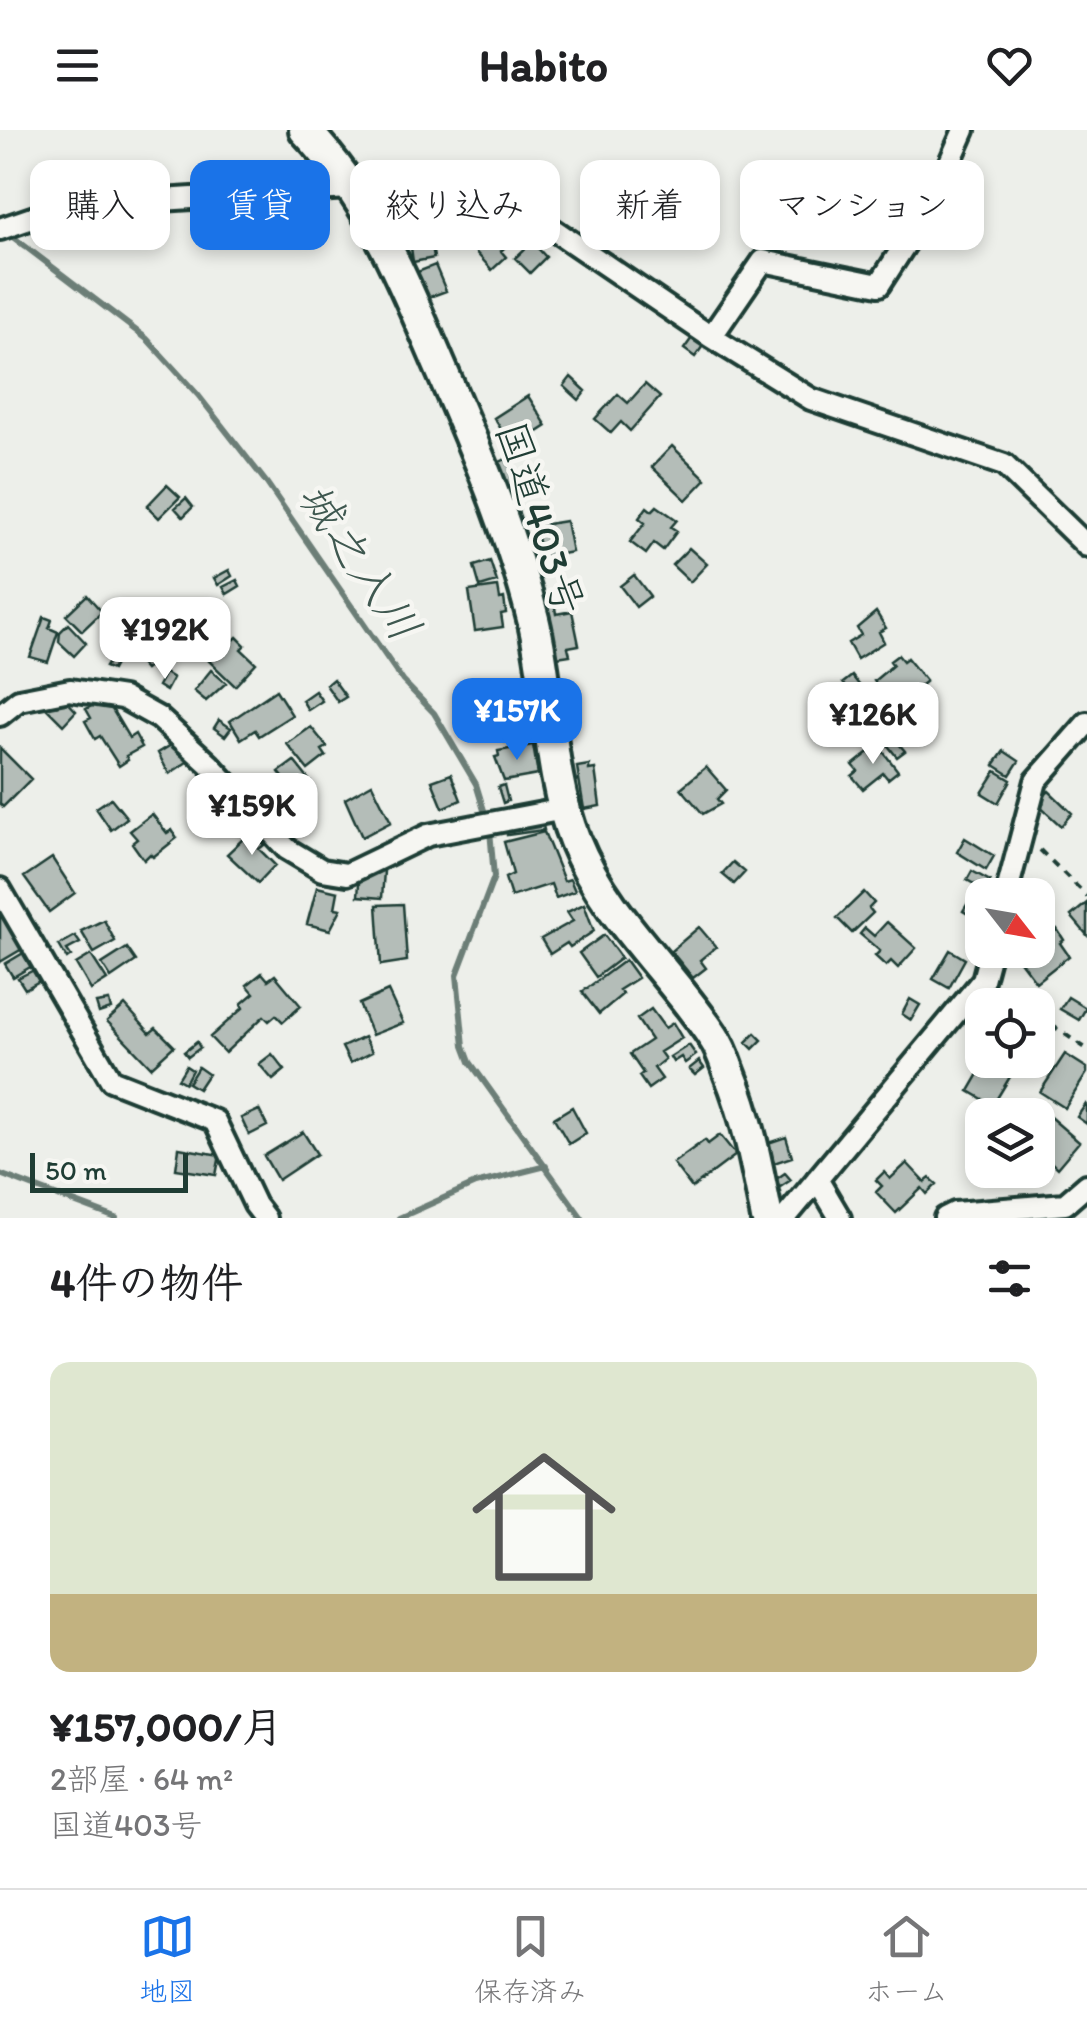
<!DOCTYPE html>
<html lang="ja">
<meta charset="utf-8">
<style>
:root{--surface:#fff;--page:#f6f6f6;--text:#202124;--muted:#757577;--line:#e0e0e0;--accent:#1a73e8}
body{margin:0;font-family:Itim,"Klee One",sans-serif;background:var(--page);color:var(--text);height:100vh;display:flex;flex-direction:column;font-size:38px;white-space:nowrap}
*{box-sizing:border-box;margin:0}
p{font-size:32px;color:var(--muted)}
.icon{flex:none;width:55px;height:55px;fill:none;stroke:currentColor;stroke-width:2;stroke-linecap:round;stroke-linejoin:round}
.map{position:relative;height:1088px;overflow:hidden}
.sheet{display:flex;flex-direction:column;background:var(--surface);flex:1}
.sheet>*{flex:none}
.guide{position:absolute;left:30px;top:30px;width:1028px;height:90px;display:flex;gap:20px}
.needle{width:65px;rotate:121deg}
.buttons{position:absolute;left:965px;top:748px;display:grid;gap:20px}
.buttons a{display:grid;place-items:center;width:90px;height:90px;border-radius:20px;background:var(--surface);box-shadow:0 5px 15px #0003;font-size:50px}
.scale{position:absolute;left:30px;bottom:25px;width:158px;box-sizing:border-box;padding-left:10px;border:5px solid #1f3d34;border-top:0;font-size:28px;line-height:35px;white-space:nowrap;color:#1f3d34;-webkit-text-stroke:8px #f6f6f2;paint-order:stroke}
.price{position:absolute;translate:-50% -85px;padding:0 22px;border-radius:20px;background:#fff;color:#222;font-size:32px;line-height:65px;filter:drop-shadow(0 2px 5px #0008)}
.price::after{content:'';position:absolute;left:50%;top:60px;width:30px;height:22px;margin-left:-15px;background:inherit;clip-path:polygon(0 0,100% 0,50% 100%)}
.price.on{background:var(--accent);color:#fff}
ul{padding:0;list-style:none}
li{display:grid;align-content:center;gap:20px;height:530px;padding:0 50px}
li span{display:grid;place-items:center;height:310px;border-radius:20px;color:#555}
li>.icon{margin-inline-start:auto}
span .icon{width:180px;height:180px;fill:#fffc;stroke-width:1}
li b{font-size:42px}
h2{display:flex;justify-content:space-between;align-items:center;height:120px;padding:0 50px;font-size:42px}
.pill{padding:0 35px;border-radius:20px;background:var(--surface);box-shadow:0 5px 15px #0003;font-size:35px;line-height:90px}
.pill.on{background:var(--accent);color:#fff}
header{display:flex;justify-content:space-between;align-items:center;height:130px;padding:0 50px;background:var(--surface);font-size:45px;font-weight:700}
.dock{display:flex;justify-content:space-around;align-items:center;height:140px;border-top:2px solid var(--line);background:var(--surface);font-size:28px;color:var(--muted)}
.dock a{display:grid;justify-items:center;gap:5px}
.dock .on{color:var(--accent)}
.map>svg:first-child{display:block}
</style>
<header><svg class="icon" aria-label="menu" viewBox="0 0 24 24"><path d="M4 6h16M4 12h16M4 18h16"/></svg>Habito<svg class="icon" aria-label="heart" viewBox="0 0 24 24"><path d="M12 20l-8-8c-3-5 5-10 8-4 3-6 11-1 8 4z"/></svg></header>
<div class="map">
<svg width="1087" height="1088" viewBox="0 0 1087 1088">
<rect width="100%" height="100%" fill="#edefea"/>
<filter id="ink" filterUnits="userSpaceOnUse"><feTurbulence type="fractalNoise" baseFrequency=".01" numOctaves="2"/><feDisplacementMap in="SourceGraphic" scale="20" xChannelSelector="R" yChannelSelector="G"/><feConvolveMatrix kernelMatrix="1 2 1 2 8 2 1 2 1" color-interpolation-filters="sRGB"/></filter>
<g filter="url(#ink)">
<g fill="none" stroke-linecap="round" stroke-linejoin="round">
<!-- stream -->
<path stroke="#6c7e77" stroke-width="6" d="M5,101L147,209L198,265L266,352L403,551L434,583L476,654L490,700L494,747L457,845L464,916L470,932L582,1088
M0,1044L116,1088
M399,1088L475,1054L546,1036"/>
</g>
<!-- building -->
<path fill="#b4bdb8" stroke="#1f3d34" stroke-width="2.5" d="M479,77L484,81L473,95L476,97L471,103L455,90L460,85L467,91Z
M490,90L510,112L501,121L506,127L492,140L472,118L477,113L472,108Z
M421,99L422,104L430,102L434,128L413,132L410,110L405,111L403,102Z
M532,112L546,127L530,143L515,128Z
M435,135L446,161L419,171L410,145Z
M694,205L705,213L695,227L684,219Z
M571,247L586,261L579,270L564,256Z
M645,254L660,267L630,301L621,292L611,303L595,289L618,264L628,273Z
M528,266L547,296L519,314L514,306L508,310L494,288Z
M672,316L706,349L686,370L652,337Z
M506,329L521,359L504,367L490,337Z
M167,355L180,367L159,388L147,376Z
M186,368L193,377L183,387L175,378Z
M657,376L677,390L671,397L677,401L663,420L654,413L646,424L630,412L645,393L639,388L647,377L652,381Z
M566,391L572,422L541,428L535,396Z
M689,418L707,434L690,452L672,435Z
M490,431L497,452L480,457L474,436Z
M229,440L232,446L218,455L214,448Z
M634,445L650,466L636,477L620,456Z
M237,450L240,456L227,464L223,457Z
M498,457L500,469L504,468L506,483L501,484L503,497L475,501L469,461Z
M553,464L556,484L572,481L579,515L568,517L570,525L550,528L538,467Z
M87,465L102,482L82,501L66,485Z
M876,482L886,498L879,502L884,512L857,529L848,513L861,505L857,498Z
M44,487L52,490L49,498L58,502L48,532L30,527Z
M68,494L86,513L74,526L59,512L60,502Z
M151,504L170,527L157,540L151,535L145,540L138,532L144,528L136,517Z
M237,507L245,515L241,519L256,533L235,556L209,531L230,509L233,511Z
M115,522L120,525L112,540L105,537Z
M898,525L903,531L907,528L926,551L895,576L874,551L893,535L890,531Z
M211,540L226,553L206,571L194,561Z
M165,543L173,548L166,561L158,556Z
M852,546L860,556L851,563L843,553Z
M333,549L346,567L338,572L326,555Z
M523,559L526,571L511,575L508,563Z
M276,560L292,585L259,606L255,600L241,609L230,591Z
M315,561L322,571L308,580L302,570Z
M63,567L76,581L63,595L47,579Z
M106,569L129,608L135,604L142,617L126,626L128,630L119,636L100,606L95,609L85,591L91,588L86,579Z
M529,578L534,606L505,612L499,583Z
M219,590L231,598L225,606L214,598Z
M311,597L327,617L322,620L326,626L308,640L287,614Z
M892,606L905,621L897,627L885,612Z
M181,609L193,628L169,644L158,623Z
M533,615L538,645L504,651L495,627L499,626L498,621Z
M878,615L898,641L888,649L883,643L863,659L852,646L858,641L853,635Z
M0,618L31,649L3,677L0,674Z
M1004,621L1019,631L1010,645L994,635Z
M294,631L313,655L298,667L279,642Z
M589,635V640L595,639L600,676L584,679L577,637Z
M706,637L726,660L717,669L721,674L703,684L681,658Z
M996,641L1011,650L998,673L982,663Z
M451,644L461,670L443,678L432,651Z
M372,654L391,692L362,707L345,669Z
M504,655L508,671L503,673L498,657Z
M1049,661L1072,683L1061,696L1037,674Z
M233,663L253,679L227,699L213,680Z
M290,664L301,679L295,684L284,669Z
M111,668L127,688L111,700L96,678Z
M152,684L167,703L172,700L177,708L153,727L150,724L144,730L132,713L137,709L130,701Z
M542,691L544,700L507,705L506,695Z
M544,702L564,751L570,749L575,761L556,768L551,754L511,767L505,748L513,744L504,712Z
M247,705L252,711L257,706L264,715L259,719L275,735L258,753L227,724Z
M965,708L994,726L986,740L957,722Z
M52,728L75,763L49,782L24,747Z
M733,732L745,742L734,754L722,744Z
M360,741H384L382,768L358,766Z
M972,741L990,751L985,760L967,750Z
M317,757L338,762L335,778L341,779L330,800L307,794Z
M864,762L874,773L869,778L873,783L852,803L837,788Z
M968,773L980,781L975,788L963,781Z
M1087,773V805L1071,786Z
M403,774L407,831L381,835L377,775Z
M584,774L594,801L570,817L567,813L550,824L541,809L573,791L567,782Z
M6,783L12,795L9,796L22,819L0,832V786Z
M104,790L115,811L94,823L81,801Z
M887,792L916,818L898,838L891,831L886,836L875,826L880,821L860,804L865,798L874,806Z
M699,797L716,817L700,830L706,838L693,848L671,821Z
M1057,799L1064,810L1060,813L1069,826L1036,852L1018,828L1029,820H1038V814Z
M604,805L621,828L596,847L579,823Z
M75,806L80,813L67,820L71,826L67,829L59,815Z
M127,818L136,831L111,848L102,834Z
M950,820L965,829L949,858L933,849Z
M25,822L32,836L13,847L5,834Z
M91,825L107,850L91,860L76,834Z
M625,830L638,848L619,860L623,864L599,884L582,862Z
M34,840L41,850L25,859L18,848Z
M262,843L268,850L275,845L301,876L283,892L276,885L269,891L264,886L225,923L210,907L243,878L241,874L254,863L247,855Z
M388,861L403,893L372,905L359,874Z
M984,861L1003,875H982V891L969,881Z
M1068,867L1086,878L1079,890L1060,879Z
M910,869L920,875L911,890L902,884Z
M109,871L111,879L99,883L96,873Z
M125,875L150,903L156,898L174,916L151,937L107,891Z
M651,879L665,898L673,893L682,908L660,922L665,929L654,938L662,949L648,959L639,946L643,943L630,924L651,910L637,889Z
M755,903L762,910L753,919L746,912Z
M364,907L372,922L350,933L342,917Z
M197,912L200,918L188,927L184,922Z
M689,915L696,925L685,933L681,927L673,932L670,927Z
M272,924L285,940L273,950L259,934Z
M1065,924L1087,938V943L1065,978L1040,962Z
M987,930L1019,932L993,975L969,961Z
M699,931L704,938L695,945L689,939Z
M186,936L192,940L185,953L178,949Z
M198,937L208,944L198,959L188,953Z
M1086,974L1087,975V994L1077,987Z
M572,977L586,1003L569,1014L554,988Z
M259,980L267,996L249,1005L241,988Z
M1050,987L1079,1012L1057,1038L1038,1020V1001Z
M303,1002L317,1024L278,1050L264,1026Z
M720,1005L736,1025L692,1058L673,1033L705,1010L708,1014Z
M786,1007L792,1027L774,1033L768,1013Z
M179,1018L220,1025L216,1045L176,1039Z
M907,1033L925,1052L930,1048L937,1054L927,1064L922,1058L896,1083L876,1062L882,1056L876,1050L884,1042L890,1049Z
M785,1043L791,1050L777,1059L772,1052Z"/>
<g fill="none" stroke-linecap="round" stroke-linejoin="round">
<defs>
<path id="minor" d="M0,99L67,76L458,51L529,83L711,207L811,269L1004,335L1087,416
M711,207L763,131L879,155L933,71L964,0
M0,585L19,570L70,560L123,568L159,588L209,634L287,719L322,740L347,744L428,705L564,679
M0,759L111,950L215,991L255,1075L265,1088
M1006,765L1036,651L1087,593
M817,1049L840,1088
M785,1088L983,850L991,820
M945,1088L955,1083L1065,1074L1087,1055"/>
<path id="highway" d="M305,0C372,71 401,146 439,234C475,317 511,401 533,489C551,562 547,641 575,711C605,786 670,841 714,908C721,918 725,931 729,942C749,991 757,1037 767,1088"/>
</defs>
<!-- minor casing -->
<use href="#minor" stroke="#1f3d34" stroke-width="28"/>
<!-- highway casing -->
<use href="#highway" stroke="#1f3d34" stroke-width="38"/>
<!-- path -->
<path stroke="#1f3d34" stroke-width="4" stroke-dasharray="8 8" stroke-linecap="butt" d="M1040,720L1087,766
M999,861L1021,875
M1038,886L1087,919"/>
<!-- minor -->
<use href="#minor" stroke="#f6f6f2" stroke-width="20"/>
<!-- highway -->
<use href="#highway" stroke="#f6f6f2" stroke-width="30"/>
</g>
</g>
<g text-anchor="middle" stroke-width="9" stroke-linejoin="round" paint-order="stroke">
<!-- street labels -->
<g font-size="42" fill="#1f3d34" stroke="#f6f6f2">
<text transform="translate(541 388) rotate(72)" y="15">国道403号</text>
</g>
<!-- water labels -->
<g font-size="45" font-style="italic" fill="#3f5850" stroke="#f6f6f2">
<text transform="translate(360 431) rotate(56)" y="16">城之入川</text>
</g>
</g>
</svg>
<div class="buttons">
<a><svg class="needle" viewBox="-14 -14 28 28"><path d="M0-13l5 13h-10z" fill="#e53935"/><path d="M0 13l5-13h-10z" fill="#757577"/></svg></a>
<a><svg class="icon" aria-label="locate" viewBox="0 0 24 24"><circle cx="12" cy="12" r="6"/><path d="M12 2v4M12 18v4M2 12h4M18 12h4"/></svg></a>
<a><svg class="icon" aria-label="layers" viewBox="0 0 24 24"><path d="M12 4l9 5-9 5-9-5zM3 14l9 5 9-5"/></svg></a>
</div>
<div class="scale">50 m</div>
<b class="price" style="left:165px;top:552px">¥192K</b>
<b class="price on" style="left:517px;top:633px">¥157K</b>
<b class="price" style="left:873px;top:637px">¥126K</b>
<b class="price" style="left:252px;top:728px">¥159K</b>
<div class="guide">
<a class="pill">購入</a>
<a class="pill on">賃貸</a>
<a class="pill">絞り込み</a>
<a class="pill">新着</a>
<a class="pill">マンション</a>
</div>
</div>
<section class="sheet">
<h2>4件の物件<svg class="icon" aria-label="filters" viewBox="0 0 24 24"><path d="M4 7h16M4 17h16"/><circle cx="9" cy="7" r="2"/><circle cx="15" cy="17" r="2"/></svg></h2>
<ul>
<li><span style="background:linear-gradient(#dfe7d0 75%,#c2b280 0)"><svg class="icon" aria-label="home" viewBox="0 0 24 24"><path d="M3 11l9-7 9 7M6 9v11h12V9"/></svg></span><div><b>¥157,000/月</b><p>2部屋 · 64 m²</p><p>国道403号</p></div></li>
</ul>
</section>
<nav class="dock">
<a class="on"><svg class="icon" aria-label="map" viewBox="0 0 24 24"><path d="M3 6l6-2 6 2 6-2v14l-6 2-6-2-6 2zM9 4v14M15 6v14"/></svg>地図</a>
<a><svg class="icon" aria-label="saved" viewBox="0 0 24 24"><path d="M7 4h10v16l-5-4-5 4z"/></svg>保存済み</a>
<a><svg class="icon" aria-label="home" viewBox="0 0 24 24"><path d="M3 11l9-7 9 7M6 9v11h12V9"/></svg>ホーム</a>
</nav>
